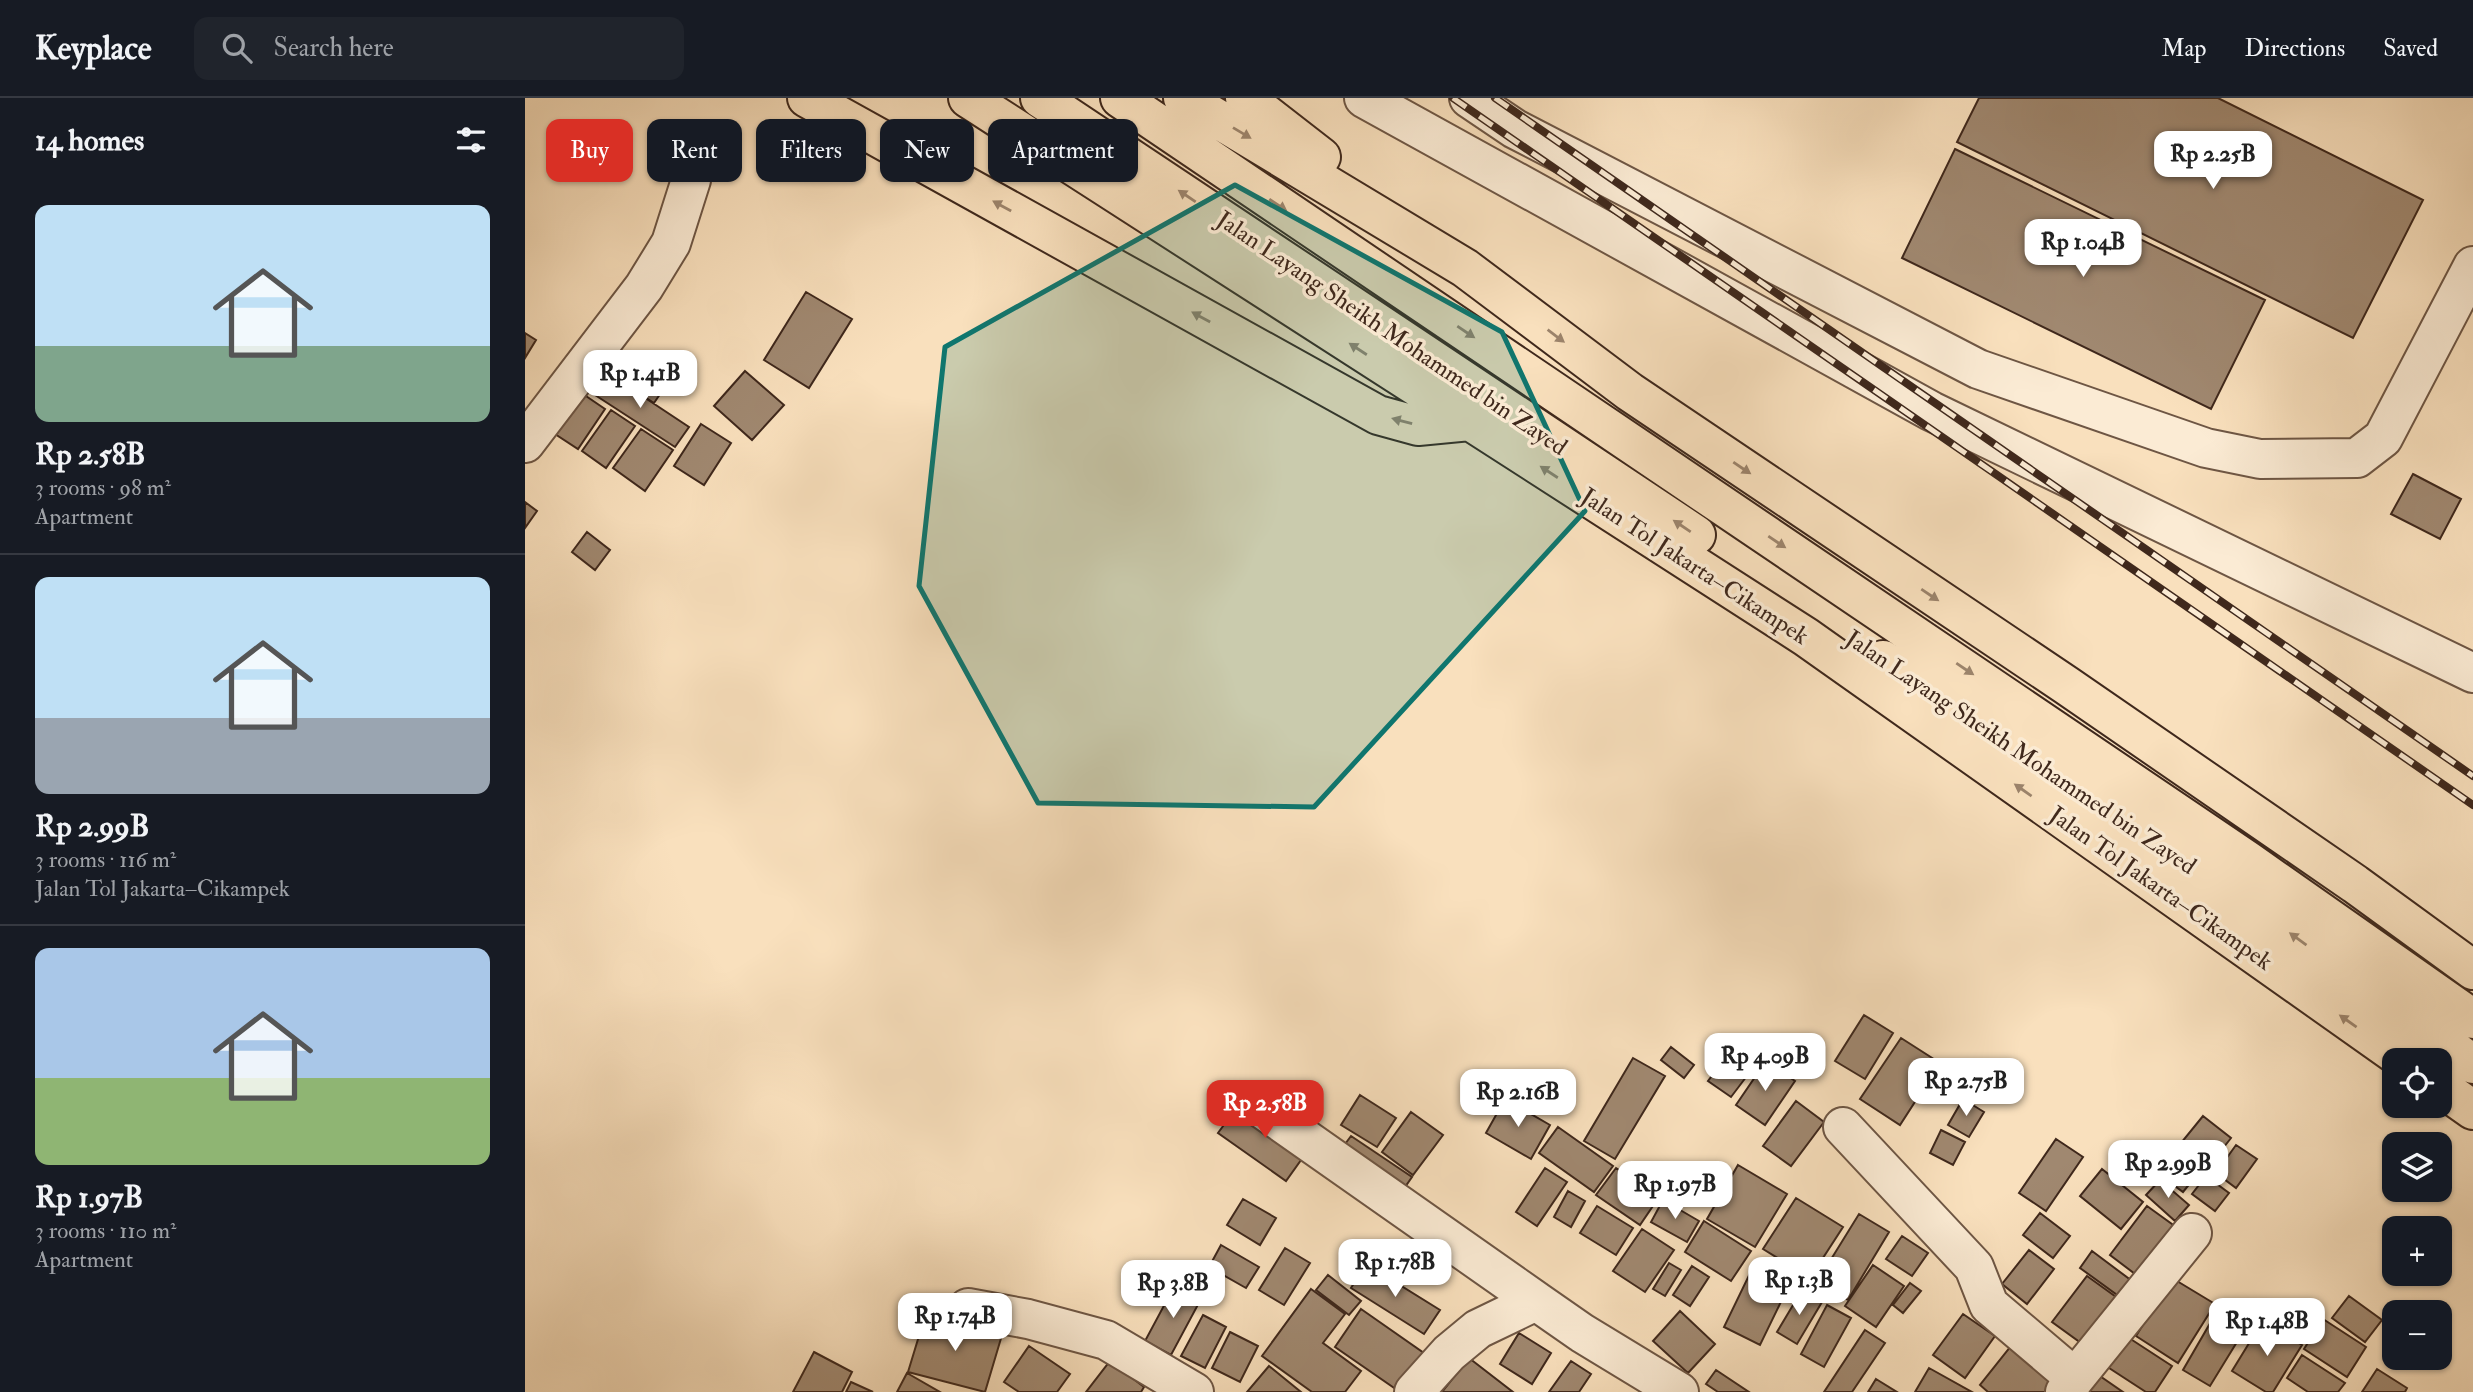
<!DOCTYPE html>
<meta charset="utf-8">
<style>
:root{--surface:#171b24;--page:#20242c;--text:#f1f3f6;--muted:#9ea1a6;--line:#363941;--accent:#d93025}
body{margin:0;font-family:"IM FELL Double Pica",serif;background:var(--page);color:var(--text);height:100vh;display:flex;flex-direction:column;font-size:26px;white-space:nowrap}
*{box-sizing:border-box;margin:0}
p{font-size:23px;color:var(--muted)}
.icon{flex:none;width:38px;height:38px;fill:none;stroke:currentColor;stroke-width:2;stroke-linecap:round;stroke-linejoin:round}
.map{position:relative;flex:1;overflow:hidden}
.panel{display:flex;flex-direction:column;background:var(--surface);width:525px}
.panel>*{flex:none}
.hud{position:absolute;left:21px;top:21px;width:665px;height:63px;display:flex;gap:14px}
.fabs{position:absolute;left:1857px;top:950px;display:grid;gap:14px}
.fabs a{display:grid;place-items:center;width:70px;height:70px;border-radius:14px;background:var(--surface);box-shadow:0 2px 5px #0004;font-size:35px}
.price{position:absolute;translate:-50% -60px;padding:0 16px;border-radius:14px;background:#fff;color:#222;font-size:23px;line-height:46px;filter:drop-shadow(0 2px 4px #0008)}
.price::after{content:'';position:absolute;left:50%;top:42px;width:21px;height:16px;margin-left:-10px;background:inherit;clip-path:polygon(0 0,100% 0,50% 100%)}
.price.current{background:var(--accent);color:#fff}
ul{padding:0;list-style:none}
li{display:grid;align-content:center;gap:14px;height:371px;padding:0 35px}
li+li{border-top:2px solid var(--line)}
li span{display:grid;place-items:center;height:217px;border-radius:14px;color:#555}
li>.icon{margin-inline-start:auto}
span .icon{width:126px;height:126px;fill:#fffc;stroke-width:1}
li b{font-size:30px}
h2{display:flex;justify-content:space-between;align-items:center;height:84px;padding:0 35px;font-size:30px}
.tag{padding:0 24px;border-radius:14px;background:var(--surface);box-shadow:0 2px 5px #0004;font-size:24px;line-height:63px}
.tag.current{background:var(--accent);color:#fff}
header{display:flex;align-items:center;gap:42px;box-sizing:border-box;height:98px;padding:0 35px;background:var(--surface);border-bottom:2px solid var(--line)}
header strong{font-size:33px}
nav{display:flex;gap:38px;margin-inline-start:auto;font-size:24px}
.search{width:490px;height:63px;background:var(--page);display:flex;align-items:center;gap:18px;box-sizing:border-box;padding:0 24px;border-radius:14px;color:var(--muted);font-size:26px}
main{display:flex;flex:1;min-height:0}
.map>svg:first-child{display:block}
</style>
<header>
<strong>Keyplace</strong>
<div class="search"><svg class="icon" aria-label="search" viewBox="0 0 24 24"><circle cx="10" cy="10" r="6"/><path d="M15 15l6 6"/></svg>Search here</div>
<nav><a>Map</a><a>Directions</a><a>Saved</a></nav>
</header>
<main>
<section class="panel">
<h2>14 homes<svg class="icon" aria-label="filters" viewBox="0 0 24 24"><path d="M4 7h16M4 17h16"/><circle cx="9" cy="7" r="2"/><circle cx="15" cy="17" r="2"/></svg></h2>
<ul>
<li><span style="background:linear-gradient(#bfe0f5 65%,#7fa58c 0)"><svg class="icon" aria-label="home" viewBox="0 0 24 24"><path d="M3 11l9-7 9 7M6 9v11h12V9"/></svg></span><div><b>Rp 2.58B</b><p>3 rooms · 98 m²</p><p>Apartment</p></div></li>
<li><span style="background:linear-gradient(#bfe0f5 65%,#9aa5b1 0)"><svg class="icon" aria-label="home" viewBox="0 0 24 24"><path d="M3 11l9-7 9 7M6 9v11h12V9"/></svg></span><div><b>Rp 2.99B</b><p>3 rooms · 116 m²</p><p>Jalan Tol Jakarta–Cikampek</p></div></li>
<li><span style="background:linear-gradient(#a9c7e8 60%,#8fb573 0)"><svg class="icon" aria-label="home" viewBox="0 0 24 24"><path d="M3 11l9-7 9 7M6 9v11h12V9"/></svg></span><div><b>Rp 1.97B</b><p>3 rooms · 110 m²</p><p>Apartment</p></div></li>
</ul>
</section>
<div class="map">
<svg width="1948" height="1294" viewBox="0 0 1948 1294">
<rect width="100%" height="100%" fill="#f9e0bd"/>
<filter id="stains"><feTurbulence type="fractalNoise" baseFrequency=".00286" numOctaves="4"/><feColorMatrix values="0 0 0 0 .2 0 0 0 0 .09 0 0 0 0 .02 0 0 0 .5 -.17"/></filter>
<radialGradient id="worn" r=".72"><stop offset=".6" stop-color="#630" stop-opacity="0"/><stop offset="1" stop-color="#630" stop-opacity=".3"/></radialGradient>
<!-- building -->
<path fill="#a08870" stroke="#3f281c" stroke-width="2" d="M1454,0H1693L1898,102L1828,240L1432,44Z
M1430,51L1740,202L1686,311L1377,160Z
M281,194L327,221L284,290L239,262Z
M0,235L11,242L0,260Z
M104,257L144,283L129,305L89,279Z
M220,273L259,307L227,342L189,308Z
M81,274L164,329L150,349L67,295Z
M58,296L80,311L53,351L30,336Z
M86,312L110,328L81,370L57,353Z
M176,326L206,345L179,387L149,368Z
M116,331L148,352L120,393L88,370Z
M1888,376L1936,401L1915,441L1866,416Z
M0,404L12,413L0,430Z
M62,434L85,452L70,472L47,454Z
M1339,917L1368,935L1340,981L1310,963Z
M1376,940L1415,965L1375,1027L1335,1001Z
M1214,942L1237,958L1206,999L1183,983Z
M1146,949L1169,967L1159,980L1136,962Z
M1108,960L1140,978L1090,1061L1059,1043Z
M1241,963L1270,983L1240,1027L1211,1007Z
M835,997L871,1020L852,1049L816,1027Z
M718,1001L786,1048L761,1083L693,1035Z
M980,1001L1025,1027L1006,1061L961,1035Z
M1438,1001L1459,1014L1444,1039L1423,1027Z
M1271,1003L1299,1024L1266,1068L1238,1048Z
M886,1014L918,1037L888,1077L857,1054Z
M1678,1018L1706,1040L1676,1078L1647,1056Z
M1033,1029L1088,1068L1069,1094L1014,1055Z
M1416,1032L1440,1044L1428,1067L1405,1055Z
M826,1038L887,1079L873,1099L812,1057Z
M1531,1041L1558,1059L1521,1113L1494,1095Z
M1711,1047L1732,1061L1711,1090L1691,1075Z
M1646,1060L1671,1078L1658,1094L1634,1076Z
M1213,1067L1262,1096L1230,1149L1182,1121Z
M1020,1070L1042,1084L1012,1128L991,1114Z
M1091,1070L1134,1099L1115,1127L1071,1097Z
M1577,1071L1618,1104L1596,1131L1555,1098Z
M1681,1078L1704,1095L1690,1113L1667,1096Z
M1635,1082L1664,1107L1650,1123L1621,1097Z
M1043,1093L1060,1103L1046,1129L1029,1119Z
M1271,1100L1318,1129L1285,1180L1238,1151Z
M718,1101L751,1120L735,1147L702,1127Z
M1138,1102L1174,1123L1162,1144L1126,1124Z
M1072,1108L1108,1130L1091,1157L1055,1135Z
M1622,1108L1651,1129L1614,1179L1585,1157Z
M1515,1115L1545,1138L1528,1160L1498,1137Z
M1334,1116L1364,1134L1323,1202L1292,1184Z
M1179,1123L1226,1153L1206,1183L1160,1154Z
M1117,1131L1149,1152L1120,1194L1088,1173Z
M1377,1138L1403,1155L1387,1178L1361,1161Z
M696,1147L734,1169L721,1190L684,1169Z
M760,1150L785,1165L759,1207L734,1192Z
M1504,1152L1529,1171L1502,1206L1477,1186Z
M1567,1153L1607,1183L1595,1199L1555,1170Z
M1144,1165L1156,1172L1140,1198L1128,1191Z
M1230,1165L1266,1183L1235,1247L1199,1229Z
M841,1166L915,1212L899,1236L826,1190Z
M1348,1167L1379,1188L1351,1229L1320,1208Z
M1167,1168L1184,1179L1165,1208L1148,1197Z
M803,1177L836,1203L824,1217L791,1192Z
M1562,1178L1598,1204L1563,1250L1527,1224Z
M1647,1180L1690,1206L1653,1265L1611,1238Z
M1385,1185L1396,1193L1378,1215L1368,1207Z
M650,1187L676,1201L646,1257L620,1243Z
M786,1191L820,1216L798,1245L836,1273L820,1294H787L737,1258Z
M1277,1192L1297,1204L1272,1246L1252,1234Z
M1824,1198L1857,1222L1840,1244L1807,1220Z
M1302,1207L1326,1220L1299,1269L1276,1256Z
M836,1211L906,1260L875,1294L810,1249Z
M1155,1213L1190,1246L1163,1275L1128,1243Z
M401,1215L477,1237L460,1294L383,1274Z
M1438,1216L1470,1238L1440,1280L1408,1257Z
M678,1217L701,1229L680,1270L656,1258Z
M1798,1221L1841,1249L1822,1279L1779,1251Z
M1687,1222L1715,1239L1685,1288L1658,1272Z
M1737,1224L1777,1247L1748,1294H1741L1707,1273Z
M1340,1232L1360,1245L1327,1294H1299Z
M705,1234L733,1248L715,1284L687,1270Z
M994,1235L1026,1255L1007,1286L975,1266Z
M1601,1238L1647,1268L1630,1294H1621L1581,1268Z
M1490,1243L1534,1279L1522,1294H1463L1455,1287Z
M504,1248L545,1276L532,1294H494L479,1284Z
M289,1254L327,1274L317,1294H268Z
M1777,1257L1820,1285L1813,1294H1783L1762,1280Z
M944,1260L988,1294H917Z
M585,1263L619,1289L616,1294H561Z
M1046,1263L1066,1276L1054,1294H1024Z
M744,1268L776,1294H722Z
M1404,1270L1447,1294H1390Z
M1852,1271L1882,1290L1880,1294H1837Z
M1191,1272L1224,1294H1193L1181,1286Z
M382,1275L415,1294H372Z
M1572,1276L1598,1294H1560Z
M1351,1281L1372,1294H1343Z
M326,1284L348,1294H321Z"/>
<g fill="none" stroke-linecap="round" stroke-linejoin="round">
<defs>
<path id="minor" d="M839,0L1406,313L1948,575
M944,0L990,31L1453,271L1681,350L1735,361L1832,360L1858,340L1948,168
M0,345L119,189L146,145L166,82L171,46
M729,1005L1011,1203
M1318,1029L1449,1169L1464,1207L1550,1280L1540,1294
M443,1210L503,1221L581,1242L669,1294
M1550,1280L1667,1135
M889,1294L924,1255L953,1231L1011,1203L1057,1235L1154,1294"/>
<path id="highway" d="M282,0L853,317L893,328L945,323
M443,0L1281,539L1879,962
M515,0L1171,437
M595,0L1723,763L1948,921
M658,0L940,170L1105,294L1541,587L1830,786L1948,872
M720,0L796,59
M1358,562L1706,794L1948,966
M1914,988L1948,1012"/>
</defs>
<!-- minor casing -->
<use href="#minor" stroke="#6e5644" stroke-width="42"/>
<!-- highway casing -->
<use href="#highway" stroke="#3f281c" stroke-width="42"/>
<!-- minor -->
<use href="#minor" stroke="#fbebd4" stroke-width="38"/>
<!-- highway -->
<use href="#highway" stroke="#f9e0bd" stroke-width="38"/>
<defs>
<path id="rail" d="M928,0L1948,707
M970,0L1948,678"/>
</defs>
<!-- rail casing -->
<use href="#rail" stroke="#3f281c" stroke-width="8"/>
<!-- rail -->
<use href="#rail" stroke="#fbebd4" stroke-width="5" stroke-dasharray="16" stroke-linecap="butt"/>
</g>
<!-- one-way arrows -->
<defs><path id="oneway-solid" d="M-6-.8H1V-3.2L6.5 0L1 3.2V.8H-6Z" transform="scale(1.75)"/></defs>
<g fill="#9c846c">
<use href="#oneway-solid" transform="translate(717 35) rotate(31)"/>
<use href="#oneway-solid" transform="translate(662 98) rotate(-146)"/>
<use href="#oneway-solid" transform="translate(753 107) rotate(34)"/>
<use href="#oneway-solid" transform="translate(477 108) rotate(-151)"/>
<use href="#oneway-solid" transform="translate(676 219) rotate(-151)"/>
<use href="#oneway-solid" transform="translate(941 234) rotate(34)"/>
<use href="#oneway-solid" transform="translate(1031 238) rotate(37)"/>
<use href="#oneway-solid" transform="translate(833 251) rotate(-147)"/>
<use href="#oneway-solid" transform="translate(877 323) rotate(-165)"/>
<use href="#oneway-solid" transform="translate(1217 370) rotate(34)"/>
<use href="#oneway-solid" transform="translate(1024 374) rotate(-147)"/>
<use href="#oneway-solid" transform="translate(1157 428) rotate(-146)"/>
<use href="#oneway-solid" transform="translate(1252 444) rotate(34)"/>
<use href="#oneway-solid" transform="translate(1405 497) rotate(34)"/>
<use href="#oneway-solid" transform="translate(1440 571) rotate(34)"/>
<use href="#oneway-solid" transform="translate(1498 692) rotate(-145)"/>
<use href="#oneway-solid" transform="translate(1773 841) rotate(-144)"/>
<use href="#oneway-solid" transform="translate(1823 923) rotate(-145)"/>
</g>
<!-- marked area -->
<path fill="#0f766e" fill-opacity="0.2" stroke="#0f766e" stroke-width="5" stroke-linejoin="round" d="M710,87L977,234L1060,413L789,709L513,705L394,488L420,249Z"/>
<g text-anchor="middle" stroke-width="7" stroke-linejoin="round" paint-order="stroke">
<!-- street labels -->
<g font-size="24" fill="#3f281c" stroke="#fbebd4">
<text transform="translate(867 235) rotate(34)" y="8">Jalan Layang Sheikh Mohammed bin Zayed</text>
<text transform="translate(1170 468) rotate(33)" y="8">Jalan Tol Jakarta–Cikampek</text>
<text transform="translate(1496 654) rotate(34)" y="8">Jalan Layang Sheikh Mohammed bin Zayed</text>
<text transform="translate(1636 790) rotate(35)" y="8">Jalan Tol Jakarta–Cikampek</text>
</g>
</g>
<rect width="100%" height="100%" filter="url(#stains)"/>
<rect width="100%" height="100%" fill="url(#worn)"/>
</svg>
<div class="fabs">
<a><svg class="icon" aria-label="locate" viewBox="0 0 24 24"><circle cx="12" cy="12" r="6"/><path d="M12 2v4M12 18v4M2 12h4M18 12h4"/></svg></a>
<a><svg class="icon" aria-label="layers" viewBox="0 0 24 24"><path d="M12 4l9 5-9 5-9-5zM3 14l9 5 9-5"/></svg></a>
<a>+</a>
<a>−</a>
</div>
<b class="price" style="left:1688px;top:93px">Rp 2.25B</b>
<b class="price" style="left:1558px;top:181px">Rp 1.04B</b>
<b class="price" style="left:115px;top:312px">Rp 1.41B</b>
<b class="price" style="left:1240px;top:995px">Rp 4.09B</b>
<b class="price" style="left:1441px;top:1020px">Rp 2.75B</b>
<b class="price" style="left:993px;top:1031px">Rp 2.16B</b>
<b class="price current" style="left:740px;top:1042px">Rp 2.58B</b>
<b class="price" style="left:1643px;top:1102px">Rp 2.99B</b>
<b class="price" style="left:1150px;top:1123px">Rp 1.97B</b>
<b class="price" style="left:870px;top:1201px">Rp 1.78B</b>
<b class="price" style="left:1274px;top:1219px">Rp 1.3B</b>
<b class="price" style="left:648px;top:1222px">Rp 3.8B</b>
<b class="price" style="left:430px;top:1255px">Rp 1.74B</b>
<b class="price" style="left:1742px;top:1260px">Rp 1.48B</b>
<div class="hud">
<a class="tag current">Buy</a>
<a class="tag">Rent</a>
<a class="tag">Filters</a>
<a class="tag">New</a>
<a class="tag">Apartment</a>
</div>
</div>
</main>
